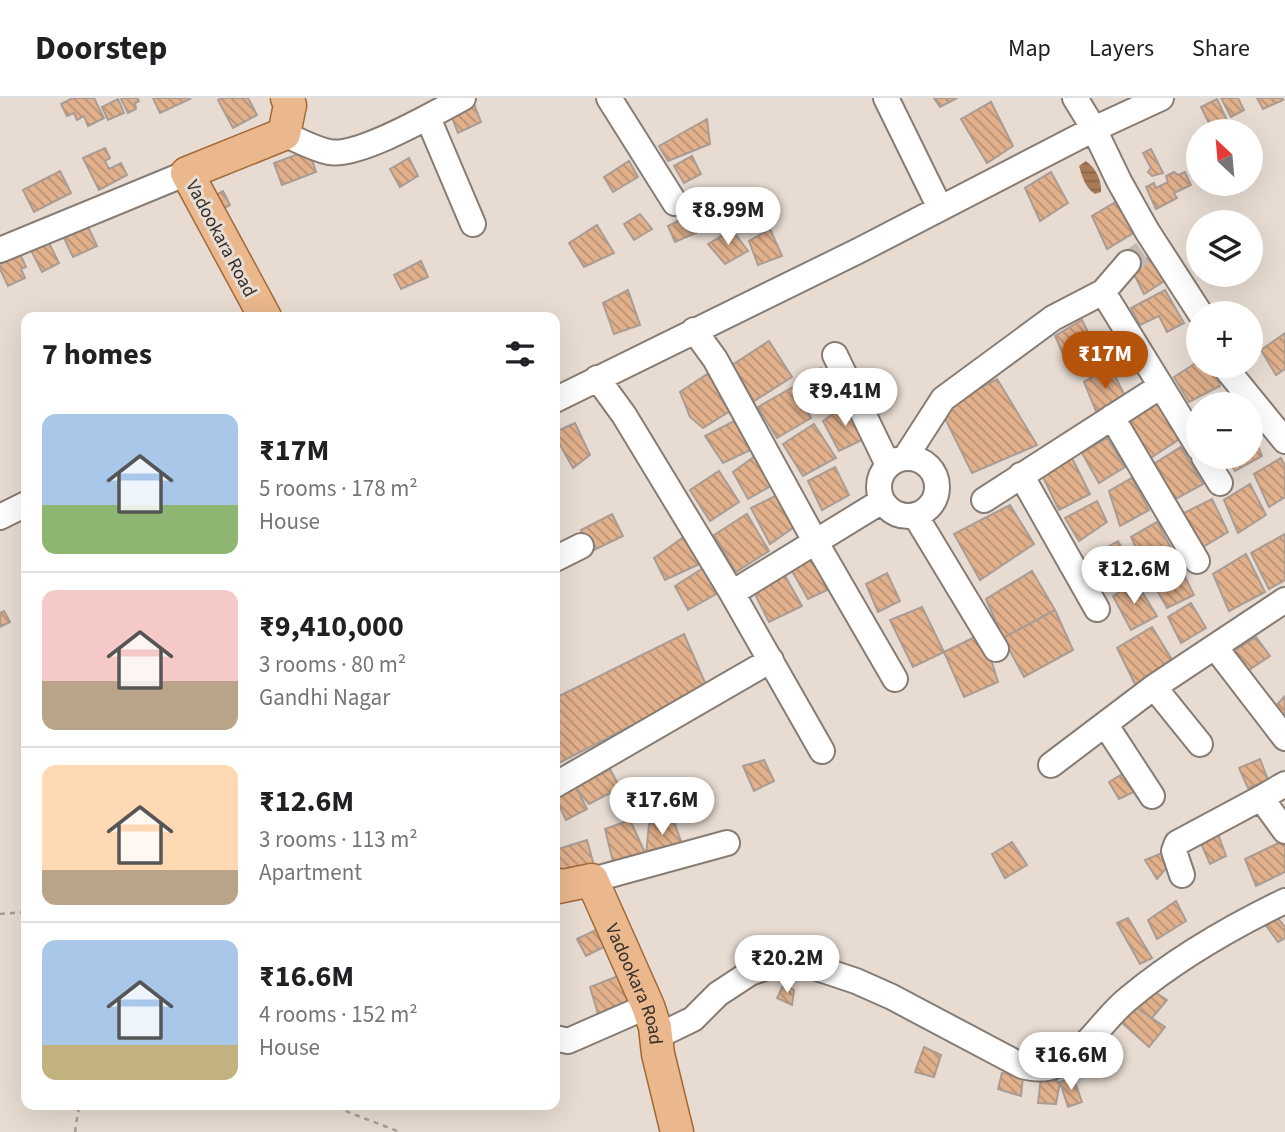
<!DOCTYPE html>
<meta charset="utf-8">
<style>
:root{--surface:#fff;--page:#f2f2f2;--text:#202124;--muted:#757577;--line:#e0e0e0;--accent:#b45309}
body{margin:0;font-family:"Source Sans 3",sans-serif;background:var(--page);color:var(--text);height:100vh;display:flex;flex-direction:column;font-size:26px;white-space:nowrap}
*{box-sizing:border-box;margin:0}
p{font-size:23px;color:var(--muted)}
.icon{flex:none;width:38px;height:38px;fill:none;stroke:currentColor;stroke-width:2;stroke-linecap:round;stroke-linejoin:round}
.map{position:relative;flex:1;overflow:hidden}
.sheet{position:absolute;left:21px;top:214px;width:539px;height:798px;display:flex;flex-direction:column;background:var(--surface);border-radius:14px;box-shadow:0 7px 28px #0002}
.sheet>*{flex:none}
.needle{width:46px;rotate:334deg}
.controls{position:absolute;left:1186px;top:21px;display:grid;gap:14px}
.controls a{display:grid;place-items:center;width:77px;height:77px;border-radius:50%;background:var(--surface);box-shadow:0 7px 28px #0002;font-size:35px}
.price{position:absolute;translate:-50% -60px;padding:0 16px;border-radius:24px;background:#fff;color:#222;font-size:23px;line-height:46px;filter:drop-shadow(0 2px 4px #0008)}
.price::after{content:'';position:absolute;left:50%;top:42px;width:21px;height:16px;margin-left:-10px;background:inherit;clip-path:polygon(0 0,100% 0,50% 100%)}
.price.on{background:var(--accent);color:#fff}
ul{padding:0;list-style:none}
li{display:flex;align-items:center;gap:21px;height:175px;padding:0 21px}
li+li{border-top:2px solid var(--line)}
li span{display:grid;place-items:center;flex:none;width:196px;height:140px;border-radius:14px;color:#555}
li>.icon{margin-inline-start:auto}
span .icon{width:84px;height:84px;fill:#fffc;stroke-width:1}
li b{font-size:30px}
h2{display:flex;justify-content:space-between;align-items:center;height:84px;padding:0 21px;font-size:30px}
header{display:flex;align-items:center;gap:42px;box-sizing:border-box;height:98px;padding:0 35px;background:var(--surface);border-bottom:2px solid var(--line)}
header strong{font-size:33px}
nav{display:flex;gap:38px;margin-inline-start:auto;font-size:24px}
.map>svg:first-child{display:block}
</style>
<header>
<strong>Doorstep</strong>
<nav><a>Map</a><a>Layers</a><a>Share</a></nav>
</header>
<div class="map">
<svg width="1285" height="1034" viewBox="0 0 1285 1034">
<defs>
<pattern id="water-rules" width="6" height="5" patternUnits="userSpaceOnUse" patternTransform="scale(1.75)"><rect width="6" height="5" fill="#a87a57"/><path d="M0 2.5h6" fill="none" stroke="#8a6448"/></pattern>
<pattern id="building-back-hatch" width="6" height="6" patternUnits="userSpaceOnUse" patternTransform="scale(1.75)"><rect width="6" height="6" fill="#e2b18c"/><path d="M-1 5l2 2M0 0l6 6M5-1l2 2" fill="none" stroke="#b89073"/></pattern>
</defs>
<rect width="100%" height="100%" fill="#e8dcd2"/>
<!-- water -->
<path fill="url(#water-rules)" d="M1086,63C1096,70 1102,83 1101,94L1095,96C1085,90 1082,78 1079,68Z"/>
<!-- building -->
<path fill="url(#building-back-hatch)" stroke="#a89c94" stroke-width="2" d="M73,0H94L104,20L88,28L84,18L77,22L74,15L67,18L61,6Z
M123,0H137L139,3L135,5L136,11L128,15L121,1Z
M153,0H188L190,1L160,15Z
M221,0H248L257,17L233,30L218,2Z
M934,0H957L940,9Z
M1221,0H1238L1244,12L1231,19Z
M1257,0H1282L1283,2L1263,11Z
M118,1L124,15L108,22L102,9Z
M1217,1L1231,31L1226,33H1213L1201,9Z
M991,4L1013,48L987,65L961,21Z
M474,6L481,24L458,35L451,17Z
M707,21L710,46L668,63L659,48Z
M105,50L110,60L105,63L109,71L121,65L127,77L99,92L83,60Z
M1151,51L1163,75L1152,78L1148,74L1151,70L1143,55Z
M309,52L316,74L282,87L274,65Z
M692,58L701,76L684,85L674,68Z
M409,60L418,78L400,89L390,71Z
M629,63L638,79L613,94L604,79Z
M60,73L71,95L34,114L23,92Z
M1051,74L1068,105L1040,123L1025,90Z
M1174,74L1178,77L1185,74L1191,87L1174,95L1177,100L1156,111L1146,89L1154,85L1156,90L1168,84L1166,78Z
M223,93L230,107L215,115L208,101Z
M1119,102L1135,134L1107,151L1092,118Z
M640,116L652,131L634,142L624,126Z
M690,117L698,134L675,144L668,128Z
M597,127L614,155L584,169L569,145Z
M88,129L97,148L73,159L64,140Z
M770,131L782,158L758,167L749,143Z
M732,132L748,153L725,166L708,146Z
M48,143L59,165L42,174L31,152Z
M1157,154L1172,178L1144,196L1131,170Z
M20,156L26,169L21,171L25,180L8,188L0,171V166Z
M421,163L428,179L401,191L394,177Z
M628,192L640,227L614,236L603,205Z
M1165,192L1184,225L1167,234L1159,218L1140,227L1131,210Z
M1082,222L1098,254L1070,271L1055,238Z
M1285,235V271L1276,277L1261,252Z
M769,243L792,279L754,303L732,267Z
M1199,263V268H1215L1220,288L1189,304L1174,279Z
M1110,268L1126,300L1098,318L1084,284Z
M821,270L837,295L814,307L800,282Z
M712,273L735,310L703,330L690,319L680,294Z
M997,281L1037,347L972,375L940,310Z
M793,289L811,320L777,340L758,309Z
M1231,295L1240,306H1211Z
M1155,303L1181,340L1149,361L1123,322Z
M847,306L868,339L839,353L823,323Z
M738,321L759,348L723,365L705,338Z
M575,325L590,357L573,370L555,338V334Z
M814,326L836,360L803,378L783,346Z
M1252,332L1262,358L1235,373L1225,359H1251Z
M1107,340L1125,369L1099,385L1082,355Z
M1181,349L1203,386L1174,402L1155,365Z
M759,355L778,384L748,401L733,374Z
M1072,360L1090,396L1059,412L1042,377Z
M1281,360L1285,368V399L1269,409L1254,376Z
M835,369L849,397L822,412L808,383Z
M719,373L739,404L710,423L690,392Z
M1132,380L1149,412L1120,428L1109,393Z
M1250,386L1266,417L1238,435L1224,402Z
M785,393L800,425L770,446L751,410Z
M1212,401L1228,434L1201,450L1182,416Z
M1097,403L1107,424L1079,443L1065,420Z
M1010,407L1034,446L980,482L954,436Z
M612,416L623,438L592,453L581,432Z
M747,416L769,453L736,474L714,437Z
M1157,424L1172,452L1144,467L1131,439Z
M688,436L704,464L665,482L654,460Z
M1285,436V482L1269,491L1251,455Z
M1118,443L1133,470L1104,487L1088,460Z
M818,455L840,486L808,501L791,471Z
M1246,456L1265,494L1229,513L1213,476Z
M711,465L727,490L688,512L675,488Z
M1180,469L1194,497L1167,510L1152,483Z
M1032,473L1055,512L1003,540L986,501Z
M887,475L900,503L878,514L866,486Z
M784,476L802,508L769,524L752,490Z
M1136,484L1157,518L1131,532L1113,498Z
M1191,505L1206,530L1181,545L1168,519Z
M922,509L944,554L913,569L890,522Z
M1055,512L1073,552L1024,579L1003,540Z
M4,513L10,524L0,529V515Z
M1152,529L1174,565L1136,588L1117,550Z
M983,535L998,584L964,599L944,554Z
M684,536L707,589L555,667V600Z
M1256,539L1270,558L1246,574L1234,553Z
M1285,598V623L1273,611Z
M1260,661L1268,682L1248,690L1239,670Z
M764,662L774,683L754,693L743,668Z
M610,671L620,690L589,706L576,690Z
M1129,672L1138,692L1119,701L1109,684Z
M575,687L587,711L566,722L555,699Z
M673,721L682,746L646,757L649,726Z
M630,722L646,757L614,768L605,731Z
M1218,736L1226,758L1210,766L1199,741Z
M587,742L596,775L557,781L555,752Z
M1283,743L1285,748V774L1256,788L1245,761Z
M1012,744L1027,767L1005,780L992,756Z
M1162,755L1168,768L1157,781L1145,762Z
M1176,803L1186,823L1157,841L1148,822Z
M1273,814L1285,829V840L1278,844L1262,822Z
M1128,820L1152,860L1140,866L1117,825Z
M604,828L612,845L586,858L577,841Z
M623,876L635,904L599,919L590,889Z
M784,886L794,892L792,907L777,900Z
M1147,889L1167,902L1152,920L1134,908Z
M1134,908L1165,929L1149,949L1121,924Z
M924,949L941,957L934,979L915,974Z
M1002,975L1023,978L1021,998L998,991Z
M1041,979L1060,984L1056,1006L1038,1005Z
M1073,979L1082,1004L1068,1009L1060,984Z"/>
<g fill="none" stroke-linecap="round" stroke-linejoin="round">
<!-- minor-tunnel -->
<path stroke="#c4b9b1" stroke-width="24" stroke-dasharray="24 12" stroke-linecap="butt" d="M1128,165L1143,155"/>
<defs>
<path id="minor" d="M609,0L675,105
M886,0L940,110
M1075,0L1094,31L1119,83L1147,133L1200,215
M428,20L473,126
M284,36C298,42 314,51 329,54C358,60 435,15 463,0
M0,152L187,75
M694,232L715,261L815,443L895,581
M835,257L888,367
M1224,268L1285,343
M597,280L624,317L732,495L822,653
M1161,288L1199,350
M555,302L858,153L1094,31L1161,0
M1112,319L1197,463
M1204,359L1220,385
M879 389a29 29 0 1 1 58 0a29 29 0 1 1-58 0Z
M905,360L943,301L1053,220L1103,194L1128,165
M1021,377L1097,511
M984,402L1161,288L1103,194
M915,417L996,551
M0,419L26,406
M555,461L581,448
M732,495L882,403
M1215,549L1285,640
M1154,589L1200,646
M1105,626L1152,698
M1051,667L1154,589L1285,502
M1285,686L1261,700L1285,733
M555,687L771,562
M1182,777L1174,753L1177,745L1261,700
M592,782L727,745
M656,939L693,921L718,896L750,875L781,864L805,866L856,883L892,899L1022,968C1038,972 1049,972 1063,964C1091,947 1105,919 1129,900C1177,860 1229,830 1285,803
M555,940L568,943L648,908"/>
<g id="major">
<path d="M265,219L187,75L284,36L290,7L287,0"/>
<path id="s1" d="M555,786L558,789L592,782L648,908L655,929L658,956L677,1034"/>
</g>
</defs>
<!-- minor casing -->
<use href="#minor" stroke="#877c73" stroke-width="28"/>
<!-- major casing -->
<use href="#major" stroke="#a16938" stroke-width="35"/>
<!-- path -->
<path stroke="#a89e97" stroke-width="2.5" stroke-dasharray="5 5" stroke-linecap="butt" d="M0,816L26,814
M327,1006L400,1034
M75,1034L78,1014L82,1006"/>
<!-- minor -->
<use href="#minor" stroke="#fff" stroke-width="24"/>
<!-- major -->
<use href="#major" stroke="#eab88c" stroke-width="32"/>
</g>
<g text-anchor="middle" stroke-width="6" stroke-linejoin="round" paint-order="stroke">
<!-- street labels -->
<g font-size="19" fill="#342f2c" stroke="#e8dcd2">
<text transform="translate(222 140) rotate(62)" y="7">Vadookara Road</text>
<text dy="7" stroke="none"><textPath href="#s1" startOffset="152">Vadookara Road</textPath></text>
</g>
</g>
</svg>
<div class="controls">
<a><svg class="needle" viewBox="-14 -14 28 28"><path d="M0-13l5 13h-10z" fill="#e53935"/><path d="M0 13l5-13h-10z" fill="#757577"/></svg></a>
<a><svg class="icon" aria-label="layers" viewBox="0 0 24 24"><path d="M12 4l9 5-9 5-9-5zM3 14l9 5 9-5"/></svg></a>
<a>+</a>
<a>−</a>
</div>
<b class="price" style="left:728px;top:149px">₹8.99M</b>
<b class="price on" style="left:1105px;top:293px">₹17M</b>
<b class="price" style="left:845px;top:330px">₹9.41M</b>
<b class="price" style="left:1134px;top:508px">₹12.6M</b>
<b class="price" style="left:662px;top:739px">₹17.6M</b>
<b class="price" style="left:787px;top:897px">₹20.2M</b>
<b class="price" style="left:1071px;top:994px">₹16.6M</b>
<section class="sheet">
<h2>7 homes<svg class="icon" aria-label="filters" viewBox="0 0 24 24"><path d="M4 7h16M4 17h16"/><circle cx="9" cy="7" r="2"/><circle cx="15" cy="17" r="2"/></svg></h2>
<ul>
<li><span style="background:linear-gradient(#a9c7e8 65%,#8fb573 0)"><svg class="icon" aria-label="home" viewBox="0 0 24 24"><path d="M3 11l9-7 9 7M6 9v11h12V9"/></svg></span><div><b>₹17M</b><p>5 rooms · 178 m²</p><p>House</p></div></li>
<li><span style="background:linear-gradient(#f6c9c9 65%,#b9a48a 0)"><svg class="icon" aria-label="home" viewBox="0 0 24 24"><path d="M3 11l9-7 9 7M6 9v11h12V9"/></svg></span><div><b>₹9,410,000</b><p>3 rooms · 80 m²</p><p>Gandhi Nagar</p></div></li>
<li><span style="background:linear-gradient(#ffd9b3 75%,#b9a48a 0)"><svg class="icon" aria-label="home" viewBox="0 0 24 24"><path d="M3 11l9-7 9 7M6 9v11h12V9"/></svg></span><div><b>₹12.6M</b><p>3 rooms · 113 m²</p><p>Apartment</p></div></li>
<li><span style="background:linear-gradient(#a9c7e8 75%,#c2b280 0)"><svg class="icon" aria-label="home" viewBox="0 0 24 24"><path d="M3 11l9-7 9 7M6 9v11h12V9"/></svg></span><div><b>₹16.6M</b><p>4 rooms · 152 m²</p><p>House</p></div></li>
</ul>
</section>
</div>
